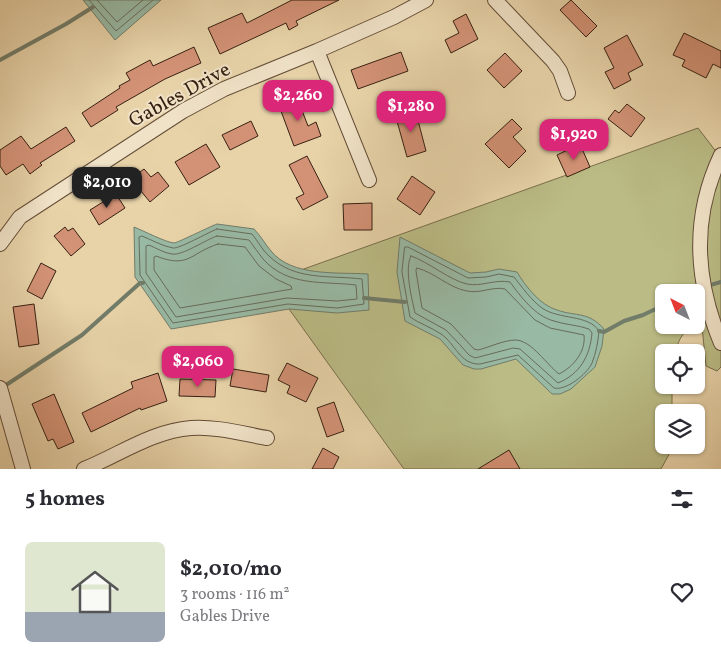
<!DOCTYPE html>
<meta charset="utf-8">
<style>
:root{--surface:#fff;--page:#f7f7f7;--text:#2b2b33;--muted:#7c7c81;--line:#e1e1e2;--accent:#db2777}
body{margin:0;font-family:Vollkorn,serif;background:var(--page);color:var(--text);height:100vh;display:flex;flex-direction:column;font-size:19px;white-space:nowrap}
*{box-sizing:border-box;margin:0}
p{font-size:16px;color:var(--muted)}
.icon{flex:none;width:28px;height:28px;fill:none;stroke:currentColor;stroke-width:2;stroke-linecap:round;stroke-linejoin:round}
.map{position:relative;height:469px;overflow:hidden}
.sheet{display:flex;flex-direction:column;background:var(--surface);flex:1}
.sheet>*{flex:none}
.needle{width:32px;rotate:318deg}
.fabs{position:absolute;left:655px;top:284px;display:grid;gap:10px}
.fabs a{display:grid;place-items:center;width:50px;height:50px;border-radius:8px;background:var(--surface);box-shadow:0 1px 4px #0004;font-size:25px}
.price{position:absolute;translate:-50% -42px;padding:0 11px;border-radius:10px;background:var(--accent);color:#fff;font-size:16px;line-height:32px;filter:drop-shadow(0 1px 2px #0008)}
.price::after{content:'';position:absolute;left:50%;top:30px;width:15px;height:11px;margin-left:-8px;background:inherit;clip-path:polygon(0 0,100% 0,50% 100%)}
.price.on{background:#222;color:#fff}
ul{padding:0;list-style:none}
li{display:flex;align-items:center;gap:15px;height:125px;padding:0 25px}
li+li{border-top:1px solid var(--line)}
li span{display:grid;place-items:center;flex:none;width:140px;height:100px;border-radius:8px;color:#555}
li>.icon{margin-inline-start:auto}
span .icon{width:60px;height:60px;fill:#fffc;stroke-width:1}
li b{font-size:21px}
h2{display:flex;justify-content:space-between;align-items:center;height:60px;padding:0 25px;font-size:21px}
.map>svg:first-child{display:block}
</style>
<div class="map">
<svg width="721" height="469" viewBox="0 0 721 469">
<rect width="100%" height="100%" fill="#e8d3a9"/>
<filter id="stains"><feTurbulence type="fractalNoise" baseFrequency=".004" numOctaves="4"/><feColorMatrix values="0 0 0 0 .2 0 0 0 0 .09 0 0 0 0 .02 0 0 0 .5 -.17"/></filter>
<radialGradient id="worn" r=".72"><stop offset=".6" stop-color="#630" stop-opacity="0"/><stop offset="1" stop-color="#630" stop-opacity=".3"/></radialGradient>
<!-- green -->
<path fill="#babb85" stroke="#786e4b" fill-rule="evenodd" d="M698,128L721,158V367L717,371L706,366L702,327C682,330 681,335 675,352H664V385H672V412H664V445H673V447L661,469H404L289,309L301,270ZM664,292H696V325H664Z"/>
<!-- water -->
<path fill="#98b9a4" stroke="#717c69" d="M83,0H161L115,40Z
M217,224L254,229C261,236 265,244 271,251C292,277 337,272 368,274L369,310L337,313L289,309L171,329L135,277L134,227C144,231 165,242 174,243C177,243 209,227 217,224Z
M400,237L470,273L486,272L499,269L517,272C526,287 540,305 557,310C577,317 588,311 604,329L602,346L595,367L571,389L560,394H552L516,359L481,369H474L463,365L440,339L405,321L397,272Z"/>
<g fill="none" stroke-linecap="round" stroke-linejoin="round">
<!-- shore -->
<path stroke="#686c5a" stroke-width="1" d="M89,0L116,31L153,0
M97,0L117,22L143,0
M217,229L252,234C258,241 262,250 269,256C295,281 328,275 362,279L364,304L337,308L288,304L173,323L140,275L139,237L142,236C152,240 162,246 173,248C179,249 207,233 217,229Z
M217,236L249,240C254,246 258,253 263,259C288,287 323,281 356,285L357,299L337,301L287,298L176,317L146,273V246L149,245C156,248 164,253 172,254C182,256 205,240 217,236Z
M218,244L245,247L259,266L276,279L291,286L292,289L180,308L154,270V257L156,256C189,269 190,253 218,244Z
M405,247H408L468,278L486,277L499,274L514,277C522,287 531,300 542,308C559,320 588,314 599,331C598,342 596,353 592,363C587,374 566,391 554,388L518,355L480,364C460,365 455,343 441,334C431,327 420,324 410,317L402,272Z
M411,256C429,262 449,280 467,284C481,287 495,279 510,282C521,297 535,316 554,321C566,325 578,325 589,329L592,333C590,356 580,374 558,383L520,349L513,348L475,358L469,355L461,346L446,330L415,313C412,299 404,269 411,256Z
M417,268C434,272 449,288 467,291C480,294 493,286 505,289L535,320L550,328L584,335C586,352 573,367 559,374C547,365 532,341 516,340C504,340 490,347 478,350L474,349L451,324L422,308L416,271Z"/>
<!-- stream -->
<path stroke="#717c69" stroke-width="4" d="M0,60L66,24L93,7
M687,292L721,282
M364,298L405,302
M599,331L604,332L624,321L643,315L664,305
M3,387L82,335L140,283H143"/>
</g>
<!-- building -->
<path fill="#d39276" stroke="#372011" d="M292,0H339L296,21L298,25L289,30L286,23L220,54L208,28L242,13L247,23Z
M571,0L597,26L586,37L560,10Z
M466,14L478,39L451,53L445,40L459,33L453,21Z
M684,33L721,51V68L713,64L706,78L682,66L685,60L673,55Z
M627,35L643,65L628,73L631,80L614,89L605,72L614,68L604,48Z
M194,47L201,63L165,79L116,107L118,110L91,127L82,113L120,88L119,86L130,80L126,73L150,60L153,66Z
M401,52L408,71L358,89L351,70Z
M505,53L522,71L504,88L487,70Z
M296,95L308,126L316,122L321,136L294,146L278,103Z
M627,104L645,118L631,137L608,119L615,110L619,113Z
M415,109L426,151L407,157L395,114Z
M512,119L522,129L513,137L526,151L509,168L485,144Z
M251,121L258,136L230,150L222,135Z
M66,127L75,141L40,163L42,165L30,174L23,164L6,175L0,166V150L21,136L31,149Z
M206,144L220,167L189,185L175,162Z
M580,144L590,167L567,177L557,155Z
M307,156L328,197L303,210L296,198L304,194L289,165Z
M144,169L151,177L158,172L169,186L150,202L131,179Z
M412,176L435,192L420,215L397,199Z
M116,194L125,208L99,225L90,210Z
M372,203V230H344L343,204Z
M65,227L68,231L73,228L85,244L71,256L54,236Z
M41,263L56,271L42,299L27,291Z
M34,304L39,344L19,347L13,307Z
M287,363L318,378L306,402L287,393L290,386L278,380Z
M233,369L269,375L266,392L230,386Z
M158,373L167,401L141,410L140,408L91,432L82,413L133,388L131,382Z
M180,379L216,380L215,397L179,396Z
M54,394L74,442L58,449L53,439L48,441L32,404Z
M334,402L344,431L327,437L317,408Z
M323,448L339,457L333,469H312Z
M509,450L520,469H478Z"/>
<g fill="none" stroke-linecap="round" stroke-linejoin="round">
<defs>
<path id="minor" d="M495,0L553,61L560,71L568,93
M317,51L369,180
M721,155C691,218 695,280 721,343
M0,244L20,217L183,111L224,89L317,51L394,17L426,0
M0,388L23,469
M84,469C119,455 152,431 191,428C215,426 244,434 267,438"/>
</defs>
<!-- minor casing -->
<use href="#minor" stroke="#634d37" stroke-width="16"/>
<!-- minor -->
<use href="#minor" stroke="#f0e2c7" stroke-width="14"/>
</g>
<g text-anchor="middle" stroke-width="4" stroke-linejoin="round" paint-order="stroke">
<!-- street labels -->
<g font-size="20" fill="#372011" stroke="#f0e2c7">
<text transform="translate(179 94) rotate(-29)" y="7">Gables Drive</text>
</g>
</g>
<rect width="100%" height="100%" filter="url(#stains)"/>
<rect width="100%" height="100%" fill="url(#worn)"/>
</svg>
<div class="fabs">
<a><svg class="needle" viewBox="-14 -14 28 28"><path d="M0-13l5 13h-10z" fill="#e53935"/><path d="M0 13l5-13h-10z" fill="#7c7c81"/></svg></a>
<a><svg class="icon" aria-label="locate" viewBox="0 0 24 24"><circle cx="12" cy="12" r="6"/><path d="M12 2v4M12 18v4M2 12h4M18 12h4"/></svg></a>
<a><svg class="icon" aria-label="layers" viewBox="0 0 24 24"><path d="M12 4l9 5-9 5-9-5zM3 14l9 5 9-5"/></svg></a>
</div>
<b class="price" style="left:298px;top:122px">$2,260</b>
<b class="price" style="left:411px;top:133px">$1,280</b>
<b class="price" style="left:574px;top:161px">$1,920</b>
<b class="price on" style="left:107px;top:209px">$2,010</b>
<b class="price" style="left:198px;top:388px">$2,060</b>
</div>
<section class="sheet">
<h2>5 homes<svg class="icon" aria-label="filters" viewBox="0 0 24 24"><path d="M4 7h16M4 17h16"/><circle cx="9" cy="7" r="2"/><circle cx="15" cy="17" r="2"/></svg></h2>
<ul>
<li><span style="background:linear-gradient(#dfe7d0 70%,#9aa5b1 0)"><svg class="icon" aria-label="home" viewBox="0 0 24 24"><path d="M3 11l9-7 9 7M6 9v11h12V9"/></svg></span><div><b>$2,010/mo</b><p>3 rooms · 116 m²</p><p>Gables Drive</p></div><svg class="icon" aria-label="heart" viewBox="0 0 24 24"><path d="M12 20l-8-8c-3-5 5-10 8-4 3-6 11-1 8 4z"/></svg></li>
</ul>
</section>
